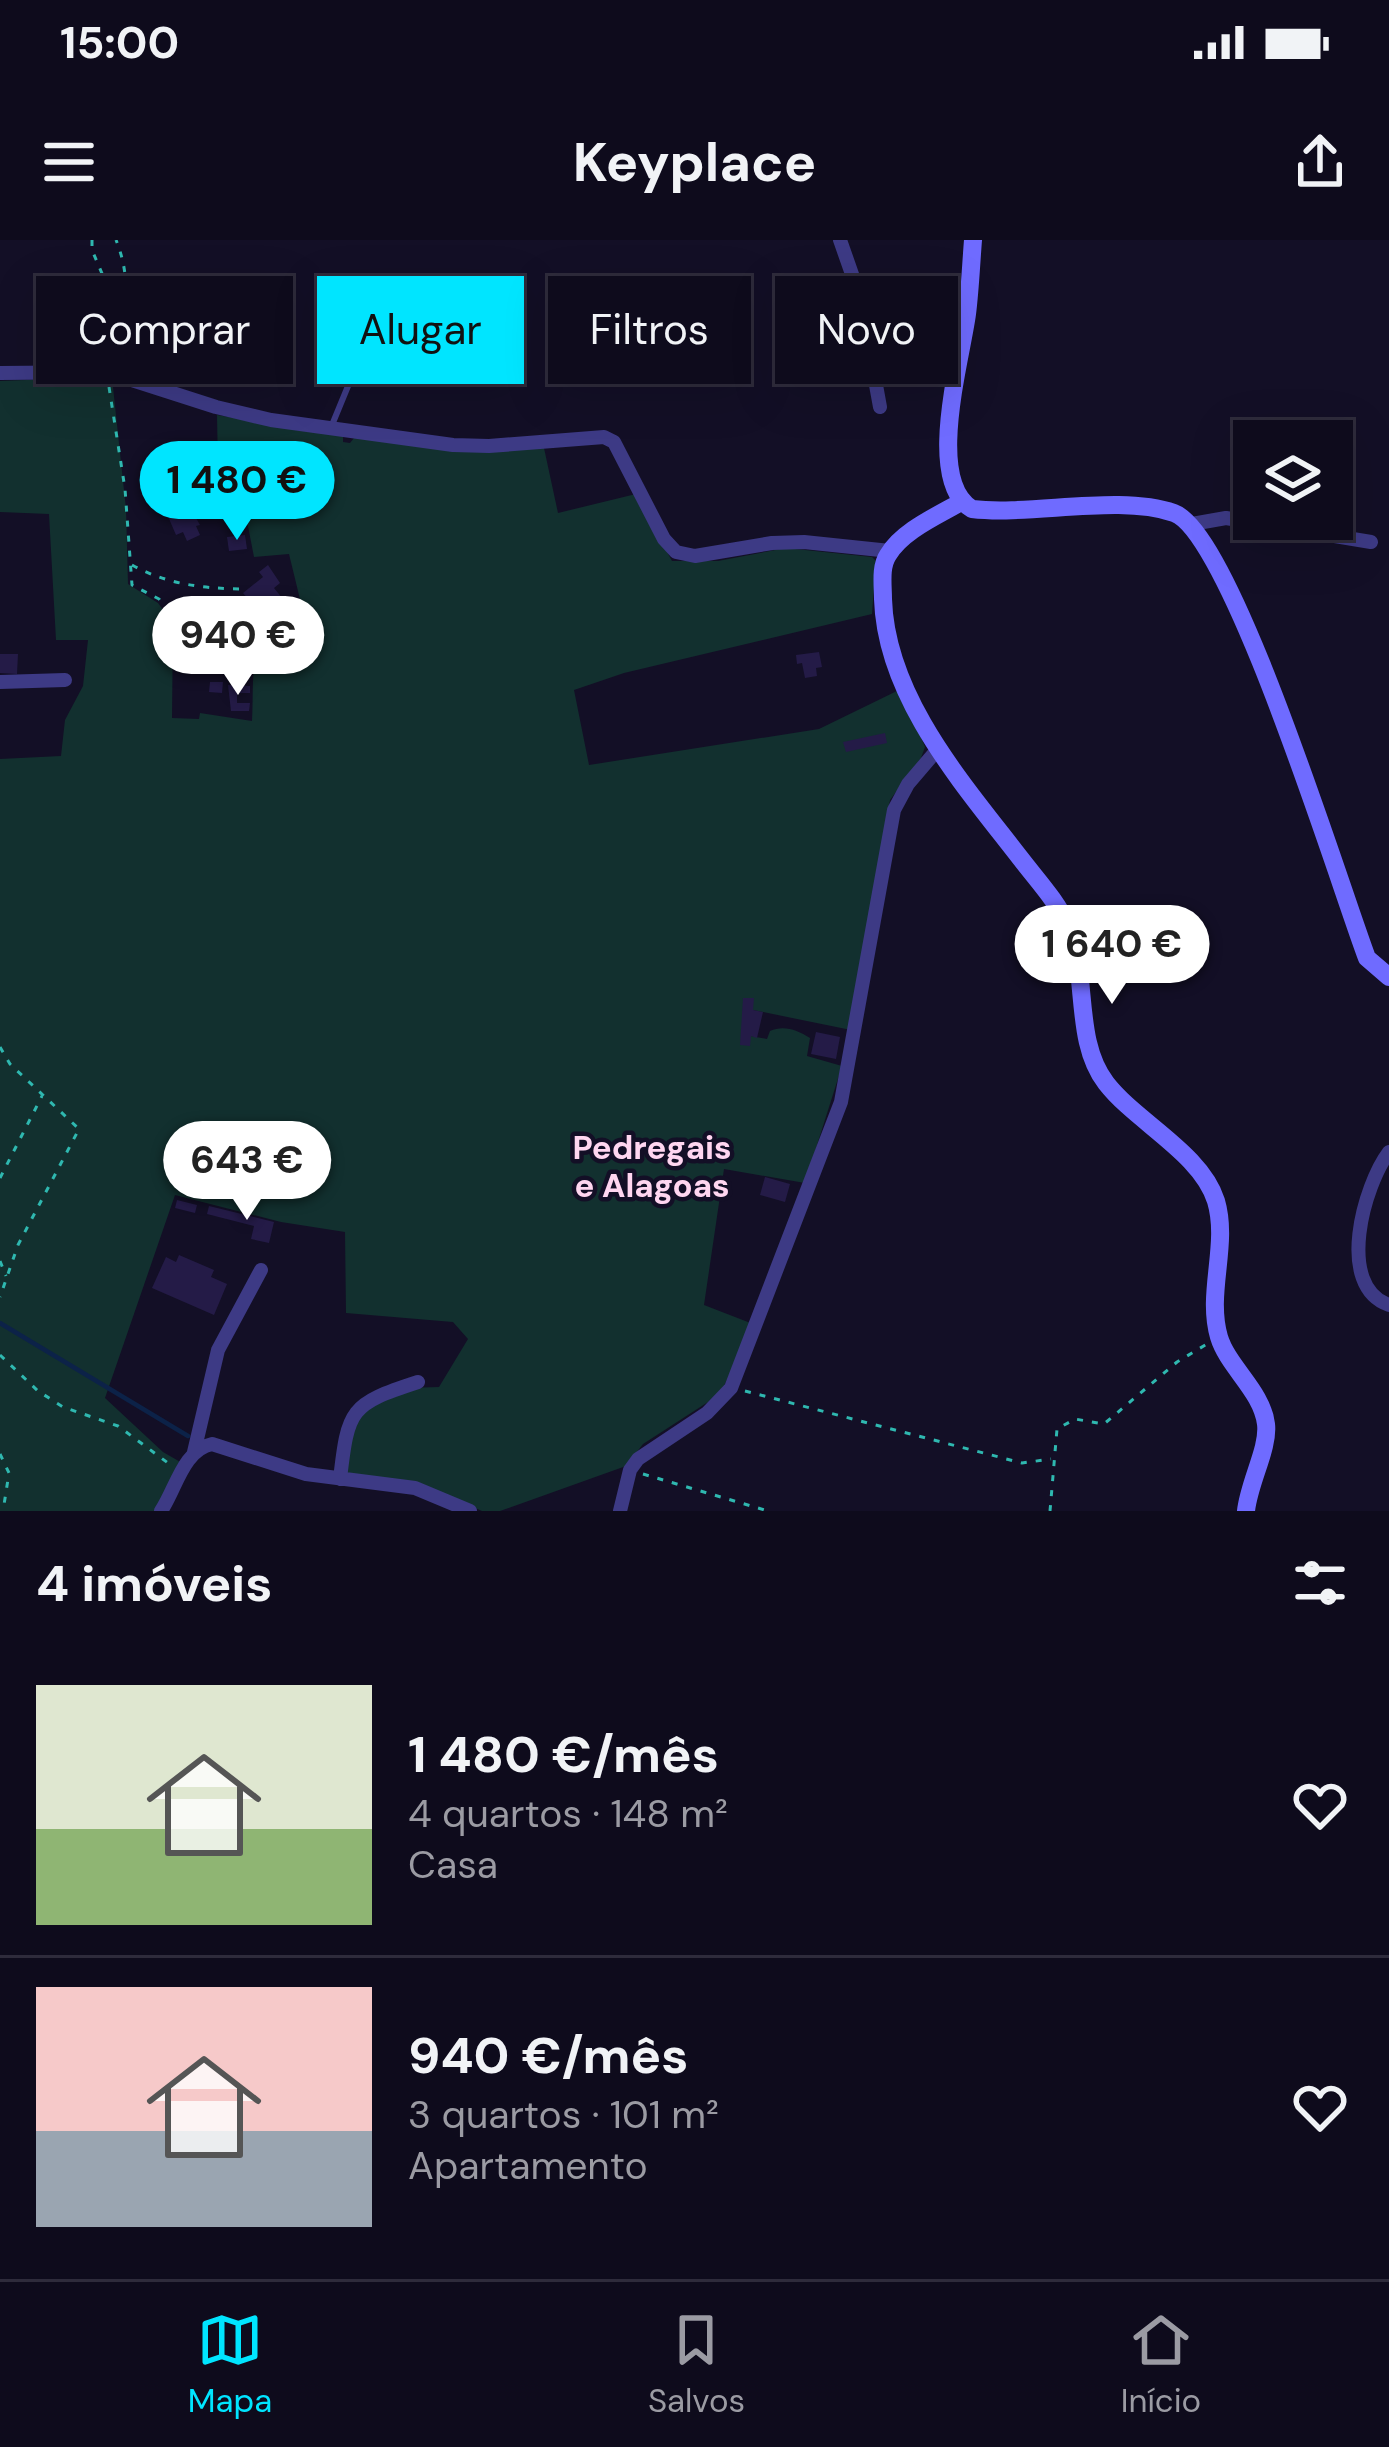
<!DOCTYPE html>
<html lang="pt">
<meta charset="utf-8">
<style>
:root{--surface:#0e0b1c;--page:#171425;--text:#f1f3f6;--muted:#9b9ba3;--line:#2e2b3b;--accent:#00e5ff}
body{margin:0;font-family:"DM Sans",sans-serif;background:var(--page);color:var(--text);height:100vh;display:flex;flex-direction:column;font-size:45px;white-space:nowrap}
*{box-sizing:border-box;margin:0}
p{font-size:39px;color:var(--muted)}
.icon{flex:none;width:66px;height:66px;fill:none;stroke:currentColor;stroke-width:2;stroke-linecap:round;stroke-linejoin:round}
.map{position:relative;height:1271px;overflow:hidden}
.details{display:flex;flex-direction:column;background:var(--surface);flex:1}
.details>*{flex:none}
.top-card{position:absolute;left:36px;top:36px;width:1317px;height:108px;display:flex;gap:24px}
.fabs{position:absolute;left:1233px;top:180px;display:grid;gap:24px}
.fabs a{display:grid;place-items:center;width:120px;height:120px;border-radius:0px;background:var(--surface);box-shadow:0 12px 48px #0002,0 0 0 3px var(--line);font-size:60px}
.price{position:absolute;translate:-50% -102px;padding:0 27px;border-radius:42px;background:#fff;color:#222;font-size:39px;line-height:78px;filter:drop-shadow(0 3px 6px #0008)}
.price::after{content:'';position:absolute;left:50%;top:72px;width:36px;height:27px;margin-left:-18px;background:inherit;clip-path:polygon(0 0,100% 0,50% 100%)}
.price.active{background:var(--accent);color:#111}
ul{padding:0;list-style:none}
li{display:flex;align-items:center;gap:36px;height:300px;padding:0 36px}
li+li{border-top:3px solid var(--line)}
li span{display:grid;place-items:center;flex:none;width:336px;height:240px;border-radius:0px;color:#555}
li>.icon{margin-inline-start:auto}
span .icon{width:144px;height:144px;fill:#fffc;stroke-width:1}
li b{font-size:51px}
h2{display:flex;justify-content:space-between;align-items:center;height:144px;padding:0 36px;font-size:51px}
.tag{padding:0 42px;border-radius:0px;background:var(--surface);box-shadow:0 12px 48px #0002,0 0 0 3px var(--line);font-size:42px;line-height:108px}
.tag.active{background:var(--accent);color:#111}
.status{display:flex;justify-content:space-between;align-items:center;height:84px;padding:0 60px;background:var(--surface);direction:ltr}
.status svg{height:33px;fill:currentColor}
header{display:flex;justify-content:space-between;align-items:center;height:156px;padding:0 36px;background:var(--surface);font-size:54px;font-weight:700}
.tabs{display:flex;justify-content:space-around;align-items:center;height:168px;border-top:3px solid var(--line);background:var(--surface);font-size:33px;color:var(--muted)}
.tabs a{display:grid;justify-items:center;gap:6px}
.tabs .active{color:var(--accent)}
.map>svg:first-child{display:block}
</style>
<div class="status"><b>15:00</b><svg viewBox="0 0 49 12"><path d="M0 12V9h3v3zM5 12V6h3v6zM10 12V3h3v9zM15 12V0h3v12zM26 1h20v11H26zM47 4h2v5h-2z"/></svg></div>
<header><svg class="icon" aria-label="menu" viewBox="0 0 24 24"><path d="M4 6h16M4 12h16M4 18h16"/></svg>Keyplace<svg class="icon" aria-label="share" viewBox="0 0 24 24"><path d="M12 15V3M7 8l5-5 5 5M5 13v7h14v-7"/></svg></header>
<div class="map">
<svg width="1389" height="1271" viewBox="0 0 1389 1271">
<rect width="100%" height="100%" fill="#130f26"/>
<!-- green -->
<path fill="#12302f" d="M103,137L113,147L126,269L128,344L158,363L173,383L172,478L199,479L200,473L252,481C255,429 243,396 306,384L289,314L254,317L247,281L219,279L217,175L343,196V202L350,203L354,198L544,208L558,273L636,254L672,321H718L786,308L872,317L876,321L872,374L624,433L574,450L589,525L819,489L901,449L925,507L921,518L890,560L851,790L753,770L754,759L751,796L767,799L770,791C784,785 797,790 810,798L807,816L842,826L805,943L724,929L704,1065L753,1084L723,1148L708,1162L643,1204L626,1226L500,1271H482L438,1251L347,1236L350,1194L358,1173L407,1148L439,1147L468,1099L453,1082L346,1073L345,992L281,982L175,955L105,1158L163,1212L189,1227L167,1271H0V519L61,516L65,480L83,446L88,400H56L49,274L0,272V141Z"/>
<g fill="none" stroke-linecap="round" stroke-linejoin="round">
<!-- stream -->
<path stroke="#0c2248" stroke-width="4.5" d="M0,1083L188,1196"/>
</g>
<!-- building -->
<path fill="#241b47" d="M182,253L200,285L196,286L200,295L187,301L183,292L176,295L167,274L174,271L169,258Z
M245,295L247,309L229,311L227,297Z
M268,325L280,343L274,348L291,369L283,375L279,370L272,375L262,363L256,368L243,353L263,337L259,332Z
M819,412L822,427L816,428L817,436L805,438L802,423L797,424L796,415Z
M0,414H18L17,434L0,433Z
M210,442H223L222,453L209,452Z
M228,445L250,446V453H237V463H250L249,471H231Z
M885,493L887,503L846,512L843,502Z
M743,758H754L753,770L763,772L757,798L751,796L750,806L740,805Z
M816,792L840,797L836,819L811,814Z
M765,937L790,944L785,962L760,955Z
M177,960L197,965L195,973L175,968Z
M209,966L274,982L269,1003L251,999L254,986L207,974Z
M179,1015L214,1030L211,1037L227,1044L214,1075L152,1048L166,1017L176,1022Z"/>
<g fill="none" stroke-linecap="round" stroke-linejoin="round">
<!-- path -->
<path stroke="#2fb8b0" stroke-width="3" stroke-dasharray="6 9" stroke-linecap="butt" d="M92,0V10L123,83
M111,120C126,79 133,42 116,0
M109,147L125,249L132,345L159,359L180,385L221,411L229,430
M132,325C167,344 199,348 239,349
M0,807L10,824L79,889L18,1005L0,1057
M0,938L42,856
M0,1021L6,1036
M0,1115L38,1151L63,1167L118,1186L168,1223
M745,1151L1022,1223L1051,1219
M0,1214L9,1233L3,1271
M643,1234L768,1271
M1050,1271L1057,1189L1075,1179L1104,1184L1177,1122L1207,1104"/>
<!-- lane -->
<path stroke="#3d3a85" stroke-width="6" d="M332,185L369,95"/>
<!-- street -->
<path stroke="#3d3a85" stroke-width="14" d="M840,0L860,57L880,167
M0,133L107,132L216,167L271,180L453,205L489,206L604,197L614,202L664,299L676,312L695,316L772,303L804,302L890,311
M1192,284L1226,278L1371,302
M0,442L65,440
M1389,912C1364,945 1335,1046 1389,1065
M194,1212L218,1110L261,1030
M340,1239C348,1169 350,1164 418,1142
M161,1271C176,1249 183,1210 212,1204L306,1234L415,1248L470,1271
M620,1271L630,1230L638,1219L707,1173L731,1148L841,862L894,570L908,544L937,510"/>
<!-- secondary -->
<path stroke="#6f6bff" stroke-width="18" d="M973,0C971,25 970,50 967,74C961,120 925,241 972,269C1032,276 1119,254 1174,273C1232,294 1340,647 1367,718L1389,737
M961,262C937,276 902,291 888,315C880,327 883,345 883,359C886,458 964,545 1021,619C1037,640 1057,661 1068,686C1089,734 1073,800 1106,843C1136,882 1201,913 1216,961C1229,1005 1206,1053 1219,1097C1228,1127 1262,1151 1266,1184C1269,1208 1249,1242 1246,1271"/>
</g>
<g text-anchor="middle" stroke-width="9" stroke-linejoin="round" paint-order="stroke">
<!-- neighbourhood labels -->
<g font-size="33" font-weight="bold" fill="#ffd6f0" stroke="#130f26">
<text x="652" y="919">Pedregais<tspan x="652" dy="38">e Alagoas</tspan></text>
</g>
</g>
</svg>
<div class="fabs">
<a><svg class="icon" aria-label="layers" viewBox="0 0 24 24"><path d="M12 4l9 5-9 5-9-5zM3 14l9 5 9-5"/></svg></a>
</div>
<b class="price active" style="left:237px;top:303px">1 480 €</b>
<b class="price" style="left:238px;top:458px">940 €</b>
<b class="price" style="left:1112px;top:767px">1 640 €</b>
<b class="price" style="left:247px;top:983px">643 €</b>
<div class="top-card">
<a class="tag">Comprar</a>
<a class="tag active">Alugar</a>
<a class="tag">Filtros</a>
<a class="tag">Novo</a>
</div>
</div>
<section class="details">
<h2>4 imóveis<svg class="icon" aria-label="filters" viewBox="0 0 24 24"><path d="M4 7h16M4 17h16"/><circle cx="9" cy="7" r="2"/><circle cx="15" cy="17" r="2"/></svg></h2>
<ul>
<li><span style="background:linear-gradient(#dfe7d0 60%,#8fb573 0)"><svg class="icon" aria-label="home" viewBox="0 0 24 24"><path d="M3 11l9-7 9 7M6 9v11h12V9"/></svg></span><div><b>1 480 €/mês</b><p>4 quartos · 148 m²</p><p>Casa</p></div><svg class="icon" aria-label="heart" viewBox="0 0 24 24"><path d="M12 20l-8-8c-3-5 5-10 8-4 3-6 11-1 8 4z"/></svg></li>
<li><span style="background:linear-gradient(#f6c9c9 60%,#9aa5b1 0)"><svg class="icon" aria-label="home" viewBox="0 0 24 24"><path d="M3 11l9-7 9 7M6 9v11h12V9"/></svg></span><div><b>940 €/mês</b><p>3 quartos · 101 m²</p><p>Apartamento</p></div><svg class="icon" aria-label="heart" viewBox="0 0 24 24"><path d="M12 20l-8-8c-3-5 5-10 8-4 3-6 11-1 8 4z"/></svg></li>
</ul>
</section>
<nav class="tabs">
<a class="active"><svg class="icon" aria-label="map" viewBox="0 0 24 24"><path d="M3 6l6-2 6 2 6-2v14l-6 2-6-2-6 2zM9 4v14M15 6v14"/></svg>Mapa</a>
<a><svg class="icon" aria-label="saved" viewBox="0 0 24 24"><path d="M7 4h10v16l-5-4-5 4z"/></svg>Salvos</a>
<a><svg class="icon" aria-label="home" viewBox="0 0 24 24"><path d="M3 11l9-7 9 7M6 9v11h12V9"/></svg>Início</a>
</nav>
